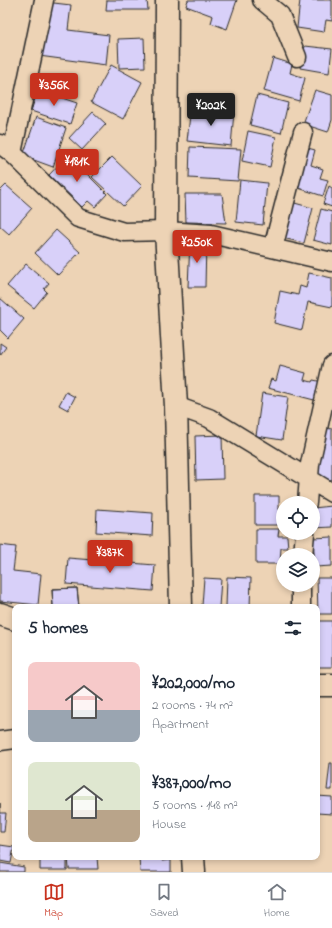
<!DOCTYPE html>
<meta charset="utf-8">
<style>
:root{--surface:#fff;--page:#f6f6f7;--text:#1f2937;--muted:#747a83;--line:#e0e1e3;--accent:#c8321e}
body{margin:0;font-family:"Indie Flower",sans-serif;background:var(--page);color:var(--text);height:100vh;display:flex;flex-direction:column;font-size:15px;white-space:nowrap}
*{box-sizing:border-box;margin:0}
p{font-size:13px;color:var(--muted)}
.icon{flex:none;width:22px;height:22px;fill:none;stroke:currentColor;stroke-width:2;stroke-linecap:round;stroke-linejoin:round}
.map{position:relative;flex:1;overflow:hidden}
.panel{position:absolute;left:12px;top:604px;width:308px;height:256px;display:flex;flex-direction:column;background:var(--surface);border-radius:8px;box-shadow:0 2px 6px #0003}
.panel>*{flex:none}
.tools{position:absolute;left:276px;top:496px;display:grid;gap:8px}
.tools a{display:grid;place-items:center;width:44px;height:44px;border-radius:50%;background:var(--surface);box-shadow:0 2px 6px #0003;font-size:20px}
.price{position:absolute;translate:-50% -34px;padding:0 9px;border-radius:4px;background:var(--accent);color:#fff;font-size:13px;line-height:26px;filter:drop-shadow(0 1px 2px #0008)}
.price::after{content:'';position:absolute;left:50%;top:24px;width:12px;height:9px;margin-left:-6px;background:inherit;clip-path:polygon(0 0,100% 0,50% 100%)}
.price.selected{background:#222;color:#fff}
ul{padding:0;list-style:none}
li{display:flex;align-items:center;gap:12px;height:100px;padding:0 16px}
li span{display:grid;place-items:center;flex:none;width:112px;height:80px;border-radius:8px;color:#555}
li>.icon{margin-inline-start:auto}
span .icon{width:48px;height:48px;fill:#fffc;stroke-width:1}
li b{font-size:17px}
h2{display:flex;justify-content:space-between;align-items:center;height:48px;padding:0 16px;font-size:17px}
.dock{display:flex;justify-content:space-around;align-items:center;height:56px;border-top:1px solid var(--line);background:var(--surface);font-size:11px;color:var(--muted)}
.dock a{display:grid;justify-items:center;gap:2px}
.dock .selected{color:var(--accent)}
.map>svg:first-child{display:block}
</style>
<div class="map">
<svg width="332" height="872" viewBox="0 0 332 872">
<rect width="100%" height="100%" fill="#edd3b5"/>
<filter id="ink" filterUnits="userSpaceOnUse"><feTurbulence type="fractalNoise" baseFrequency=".025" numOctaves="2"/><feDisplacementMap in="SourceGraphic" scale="8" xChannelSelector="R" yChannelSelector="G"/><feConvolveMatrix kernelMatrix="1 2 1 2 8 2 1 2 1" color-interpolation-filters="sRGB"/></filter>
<g filter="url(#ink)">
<!-- building -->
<path fill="#d8d0f9" stroke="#2b2b2b" d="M107,0H147L148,10H106Z
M188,0H237L227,29L211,23L213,16L186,6Z
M300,0H332V21L326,20L324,32L297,28Z
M45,2L71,5L68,30L109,35L106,65L39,56Z
M144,38L145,67L119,68L118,39Z
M305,46L332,49L329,73L300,68Z
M273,58L292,64L290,73L305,78L299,101L264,91Z
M111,65L142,82L123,119L91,102Z
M38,90L77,103L70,124L31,111Z
M315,90L332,95V120L328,132L303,124Z
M257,95L288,103L281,133L250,125Z
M191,107L234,112L231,146L187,141Z
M93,112L106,124L82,150L69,138Z
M36,117L66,128L53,167L23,156Z
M248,131L276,137L270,167L242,161Z
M190,147L241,149L238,181L189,178Z
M304,147L315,150L311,165L323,169L320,178L328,180L323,196L292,186Z
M86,153L93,160L86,167L79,160Z
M68,155L107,194L95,207L88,201L82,207L49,175Z
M112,157L142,186L123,206L92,177Z
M240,180L267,183L263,225L236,222Z
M6,185L32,208L9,234L0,226V191Z
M329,186L332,188V207L323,204Z
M185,194H222L226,223L186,222Z
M287,201L313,208L304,243L278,237Z
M321,209L332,212V245L313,240Z
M56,230L80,252L58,275L35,253Z
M190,241L206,242L205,287H188Z
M26,264L49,283L44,289L47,292L34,308L7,286Z
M309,273L332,278V307L308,302L302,330L274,323L280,291L298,295L300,286L306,288Z
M0,298L24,319L8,338L0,330Z
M0,343L6,347L0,355Z
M280,366L306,373L304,380L312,382L313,380L323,382L318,401L268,388L271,379L276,381Z
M66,392L75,397L68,410L59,405Z
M262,393L288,397L282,440L256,436Z
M325,428L332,429V480L316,477Z
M222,435L223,479L196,480L195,436Z
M255,496H279V510H283V525H255Z
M332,506V527L313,528V508Z
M97,509L153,513L152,536L96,532Z
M256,529H279L278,536H287L288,548H281L280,564H256Z
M332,537V566L315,567L313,538Z
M0,545L16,547L13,571L41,574L38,605L0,601Z
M68,558L155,565L153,591L66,584Z
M227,577L251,578L250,607H226Z
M204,578L221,579L219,607L202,606Z
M317,578H332V614H318Z
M77,588L79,607H53L52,589Z
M77,588L79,607H53L52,589Z
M317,621H332V667H317Z
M330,763H332V790H327Z
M317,796L332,797V814L317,813Z
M0,803V813H6L4,832H0Z
M0,845L14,847L11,863L0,861Z
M40,857H67V870H40Z
M68,857H97L98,869H69Z
M139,857H162V861L171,860V872H140Z
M0,863L24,867V872H0Z"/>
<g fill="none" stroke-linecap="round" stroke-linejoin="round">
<defs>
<path id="minor" d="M262,0L280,15L297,57
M0,144L12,153L78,218L124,232L166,231L211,234L332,262
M12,153L44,0
M273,248L303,132
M176,406L209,418L332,493
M307,503L310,464L332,365
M303,555L305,533
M301,607V585
M0,741L15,739"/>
<path id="tertiary" d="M167,0L166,231L176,406L181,607
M0,614L15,619
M317,685H332
M193,857L194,872"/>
</defs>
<!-- minor casing -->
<use href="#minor" stroke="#2b2b2b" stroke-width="21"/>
<!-- tertiary casing -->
<use href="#tertiary" stroke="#2b2b2b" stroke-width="25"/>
<!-- minor -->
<use href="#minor" stroke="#edd3b5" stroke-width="18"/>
<!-- tertiary -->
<use href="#tertiary" stroke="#edd3b5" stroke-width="22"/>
</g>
</g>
</svg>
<div class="tools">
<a><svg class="icon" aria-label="locate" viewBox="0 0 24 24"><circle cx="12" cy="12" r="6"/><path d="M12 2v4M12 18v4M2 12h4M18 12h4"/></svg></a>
<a><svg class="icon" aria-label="layers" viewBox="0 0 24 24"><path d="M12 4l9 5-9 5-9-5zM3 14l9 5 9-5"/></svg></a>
</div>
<b class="price" style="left:54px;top:107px">¥356K</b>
<b class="price selected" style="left:211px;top:127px">¥202K</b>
<b class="price" style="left:77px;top:183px">¥181K</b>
<b class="price" style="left:197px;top:264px">¥250K</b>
<b class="price" style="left:110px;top:574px">¥387K</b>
<section class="panel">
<h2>5 homes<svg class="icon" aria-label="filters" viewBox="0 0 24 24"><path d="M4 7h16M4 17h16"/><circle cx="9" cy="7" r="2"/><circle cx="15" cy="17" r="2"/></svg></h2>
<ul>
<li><span style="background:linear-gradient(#f6c9c9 60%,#9aa5b1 0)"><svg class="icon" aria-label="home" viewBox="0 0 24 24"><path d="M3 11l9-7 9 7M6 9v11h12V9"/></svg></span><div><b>¥202,000/mo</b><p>2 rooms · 74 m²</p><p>Apartment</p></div></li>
<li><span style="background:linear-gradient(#dfe7d0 60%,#b9a48a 0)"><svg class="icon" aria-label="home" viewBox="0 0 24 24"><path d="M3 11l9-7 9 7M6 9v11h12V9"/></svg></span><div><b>¥387,000/mo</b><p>5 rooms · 148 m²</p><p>House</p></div></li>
</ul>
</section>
</div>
<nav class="dock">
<a class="selected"><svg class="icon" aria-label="map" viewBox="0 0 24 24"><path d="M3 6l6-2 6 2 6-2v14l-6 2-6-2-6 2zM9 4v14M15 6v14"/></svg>Map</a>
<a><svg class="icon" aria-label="saved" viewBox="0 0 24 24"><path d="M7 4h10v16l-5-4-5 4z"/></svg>Saved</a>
<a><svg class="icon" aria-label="home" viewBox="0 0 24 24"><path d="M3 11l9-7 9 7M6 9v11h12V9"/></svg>Home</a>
</nav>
